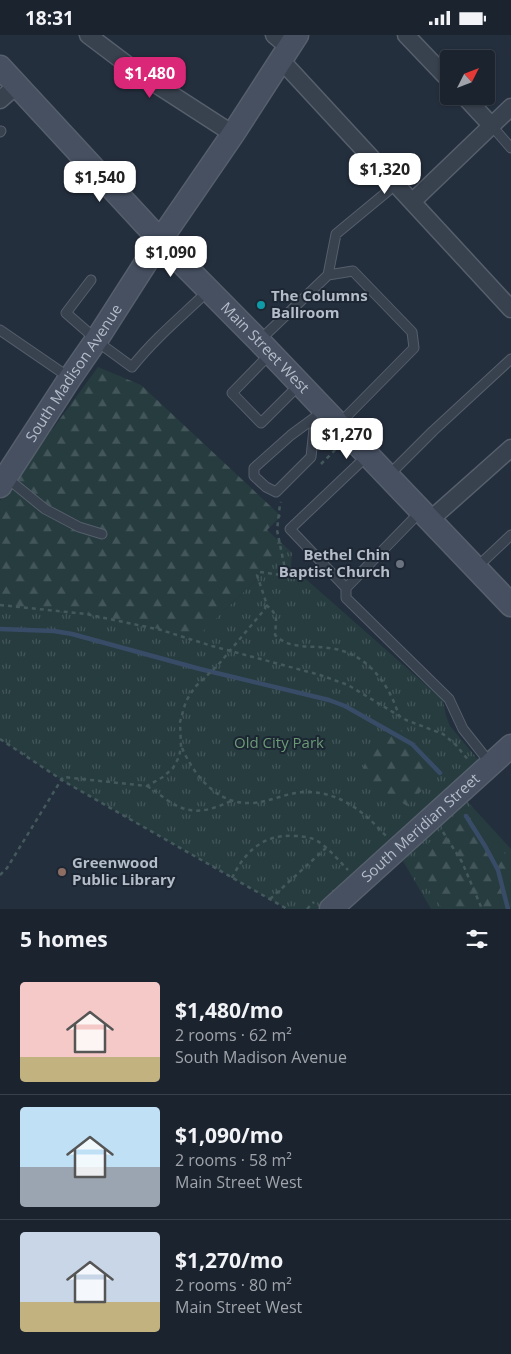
<!DOCTYPE html>
<meta charset="utf-8">
<style>
:root{--surface:#1b232e;--page:#282f3a;--text:#f1f3f6;--muted:#a0a4aa;--line:#39404a;--accent:#db2777}
body{margin:0;font-family:"Open Sans",sans-serif;background:var(--page);color:var(--text);height:100vh;display:flex;flex-direction:column;font-size:19px;white-space:nowrap}
*{box-sizing:border-box;margin:0}
p{font-size:16px;color:var(--muted)}
.icon{flex:none;width:28px;height:28px;fill:none;stroke:currentColor;stroke-width:2;stroke-linecap:round;stroke-linejoin:round}
.map{position:relative;height:874px;overflow:hidden}
.sheet{display:flex;flex-direction:column;background:var(--surface);flex:1}
.sheet>*{flex:none}
.needle{width:32px;rotate:48deg}
.controls{position:absolute;left:440px;top:15px;display:grid;gap:10px}
.controls a{display:grid;place-items:center;width:55px;height:55px;border-radius:5px;background:var(--surface);box-shadow:0 1px 4px #0004,0 0 0 1px var(--line);font-size:25px}
.price{position:absolute;translate:-50% -42px;padding:0 11px;border-radius:10px;background:#fff;color:#222;font-size:16px;line-height:32px;filter:drop-shadow(0 1px 2px #0008)}
.price::after{content:'';position:absolute;left:50%;top:30px;width:15px;height:11px;margin-left:-8px;background:inherit;clip-path:polygon(0 0,100% 0,50% 100%)}
.price.on{background:var(--accent);color:#fff}
ul{padding:0;list-style:none}
li{display:flex;align-items:center;gap:15px;height:125px;padding:0 20px}
li+li{border-top:1px solid var(--line)}
li span{display:grid;place-items:center;flex:none;width:140px;height:100px;border-radius:5px;color:#555}
li>.icon{margin-inline-start:auto}
span .icon{width:60px;height:60px;fill:#fffc;stroke-width:1}
li b{font-size:21px}
h2{display:flex;justify-content:space-between;align-items:center;height:60px;padding:0 20px;font-size:21px}
.status{display:flex;justify-content:space-between;align-items:center;height:35px;padding:0 25px;background:var(--surface);direction:ltr}
.status svg{height:14px;fill:currentColor}
.map>svg:first-child{display:block}
</style>
<div class="status"><b>18:31</b><svg viewBox="0 0 49 12"><path d="M0 12V9h3v3zM5 12V6h3v6zM10 12V3h3v9zM15 12V0h3v12zM26 1h20v11H26zM47 4h2v5h-2z"/></svg></div>
<div class="map">
<svg width="511" height="874" viewBox="0 0 511 874">
<defs>
<pattern id="grass-tufts" width="24" height="20" patternUnits="userSpaceOnUse" patternTransform="scale(1.25)"><rect width="24" height="20" fill="#263c3f"/><path d="M3 7l-1-3M5 7V3M7 7l1-3M15 17l-1-3M17 17v-4M19 17l1-3" fill="none" stroke="#435659"/></pattern>
<pattern id="forest-firs" width="22" height="20" patternUnits="userSpaceOnUse" patternTransform="scale(1.25)"><rect width="22" height="20" fill="#263c3f"/><path d="M5 1l3.5 6h-7zM16 11l3.5 6h-7z" fill="#435659"/></pattern>
</defs>
<rect width="100%" height="100%" fill="#242f3e"/>
<!-- grass -->
<path fill="url(#grass-tufts)" d="M288,514L292,518L291,531L443,665L446,681L450,691L486,734L331,874H287L65,747L0,704V540L225,575Z
M466,765L511,814V874H431L403,826Z"/>
<!-- forest -->
<path fill="url(#forest-firs)" d="M98,332L141,350L281,481L267,495L288,514L197,602L86,579L0,573V466Z
M399,693L434,726L427,750L407,771L360,741L376,700Z
M461,773L511,825V874H443L410,829Z"/>
<g fill="none" stroke-linecap="round" stroke-linejoin="round">
<!-- stream -->
<path stroke="#394c67" stroke-width="4.5" d="M0,594L54,596L72,599L200,634L329,665L345,671L412,709L440,738
M466,781L485,811L498,835L508,874"/>
<defs>
<path id="service" d="M491,90L511,113
M0,97L1,96
M328,240L336,199L388,156L395,147
M91,245L66,278L106,313L132,332C155,303 182,281 208,256
M0,295L70,343
M259,306L328,240L353,236L412,297L414,313L338,390
M270,319L232,358L261,388L300,349
M315,384L311,422L276,457L266,452L254,441V433L291,400L325,375
M368,420L290,494L346,553V563L449,664L463,694L490,728
M388,441L433,396L511,324
M7,443L45,474L79,492L102,499
M476,533L511,500
M346,553L421,476"/>
<path id="minor" d="M88,0L137,37L233,99
M274,0L286,10L281,25L511,274
M406,0L449,45
M464,61L491,90
M0,65L16,51
M413,166L511,72
M430,485L511,413"/>
<g id="secondary">
<path id="s1" d="M0,32L171,217L259,306L511,570"/>
<path id="s2" d="M0,451L70,343L97,304L161,204L233,99L297,0"/>
<path id="s3" d="M331,874L511,711"/>
</g>
</defs>
<!-- service casing -->
<use href="#service" stroke="#565f6c" stroke-width="11"/>
<!-- minor casing -->
<use href="#minor" stroke="#565f6c" stroke-width="19"/>
<!-- secondary casing -->
<use href="#secondary" stroke="#565f6c" stroke-width="25"/>
<!-- path -->
<path stroke="#44595c" stroke-width="2.5" stroke-dasharray="4 4" stroke-linecap="butt" d="M321,429L337,413
M0,570L86,579L161,595L212,611L320,640L348,650L406,685L443,699L456,710L469,726
M266,570C279,580 276,584 275,600C290,615 310,610 329,613C366,617 389,648 399,681
M0,704L65,747L287,874
M182,713C195,742 218,770 252,768C271,767 290,756 309,757C342,758 365,778 386,801
M147,751C154,755 160,760 167,765C190,781 207,777 231,766
M443,797L462,827L482,874
M0,840L7,833L63,742L147,751L163,742L173,733L179,722L181,712L180,687L186,666L195,652L218,630L265,574L266,567L257,540L260,537L281,540L285,534L277,495L280,469L281,467
M232,843C245,816 264,799 294,801C305,801 315,803 323,810C332,817 340,827 348,835
M270,864L326,813
M307,874L314,867"/>
<!-- service -->
<use href="#service" stroke="#38414e" stroke-width="9"/>
<!-- minor -->
<use href="#minor" stroke="#38414e" stroke-width="16"/>
<!-- secondary -->
<use href="#secondary" stroke="#465061" stroke-width="22"/>
</g>
<!-- markers -->
<circle fill="#0f9aa8" stroke="#1d2633" stroke-width="2" cx="261" cy="270" r="5"/>
<circle fill="#6b7280" stroke="#1d2633" stroke-width="2" cx="400" cy="529" r="5"/>
<circle fill="#8d6e63" stroke="#1d2633" stroke-width="2" cx="62" cy="837" r="5"/>
<g text-anchor="middle" stroke-width="4" stroke-linejoin="round" paint-order="stroke">
<!-- poi labels -->
<g font-size="15" font-weight="bold" fill="#b4bcc9" stroke="#1d2633" text-anchor="start">
<text x="271" y="266">The Columns<tspan x="271" dy="17">Ballroom</tspan></text>
<text x="390" y="525" text-anchor="end">Bethel Chin<tspan x="390" dy="17">Baptist Church</tspan></text>
<text x="72" y="833">Greenwood<tspan x="72" dy="17">Public Library</tspan></text>
</g>
<!-- street labels -->
<g font-size="15" fill="#b4bcc9" stroke="#1d2633">
<text dy="5" stroke="none"><textPath href="#s1" startOffset="386">Main Street West</textPath></text>
<text dy="5" stroke="none"><textPath href="#s2" startOffset="135">South Madison Avenue</textPath></text>
<text dy="5" stroke="none"><textPath href="#s3" startOffset="121">South Meridian Street</textPath></text>
</g>
<!-- park labels -->
<g font-size="15" fill="#6b9a76" stroke="#1d2633">
<text x="279" y="713">Old City Park</text>
</g>
</g>
</svg>
<div class="controls">
<a><svg class="needle" viewBox="-14 -14 28 28"><path d="M0-13l5 13h-10z" fill="#e53935"/><path d="M0 13l5-13h-10z" fill="#a0a4aa"/></svg></a>
</div>
<b class="price on" style="left:150px;top:64px">$1,480</b>
<b class="price" style="left:385px;top:160px">$1,320</b>
<b class="price" style="left:100px;top:168px">$1,540</b>
<b class="price" style="left:171px;top:243px">$1,090</b>
<b class="price" style="left:347px;top:425px">$1,270</b>
</div>
<section class="sheet">
<h2>5 homes<svg class="icon" aria-label="filters" viewBox="0 0 24 24"><path d="M4 7h16M4 17h16"/><circle cx="9" cy="7" r="2"/><circle cx="15" cy="17" r="2"/></svg></h2>
<ul>
<li><span style="background:linear-gradient(#f6c9c9 75%,#c2b280 0)"><svg class="icon" aria-label="home" viewBox="0 0 24 24"><path d="M3 11l9-7 9 7M6 9v11h12V9"/></svg></span><div><b>$1,480/mo</b><p>2 rooms · 62 m²</p><p>South Madison Avenue</p></div></li>
<li><span style="background:linear-gradient(#bfe0f5 60%,#9aa5b1 0)"><svg class="icon" aria-label="home" viewBox="0 0 24 24"><path d="M3 11l9-7 9 7M6 9v11h12V9"/></svg></span><div><b>$1,090/mo</b><p>2 rooms · 58 m²</p><p>Main Street West</p></div></li>
<li><span style="background:linear-gradient(#c9d6e8 70%,#c2b280 0)"><svg class="icon" aria-label="home" viewBox="0 0 24 24"><path d="M3 11l9-7 9 7M6 9v11h12V9"/></svg></span><div><b>$1,270/mo</b><p>2 rooms · 80 m²</p><p>Main Street West</p></div></li>
</ul>
</section>
